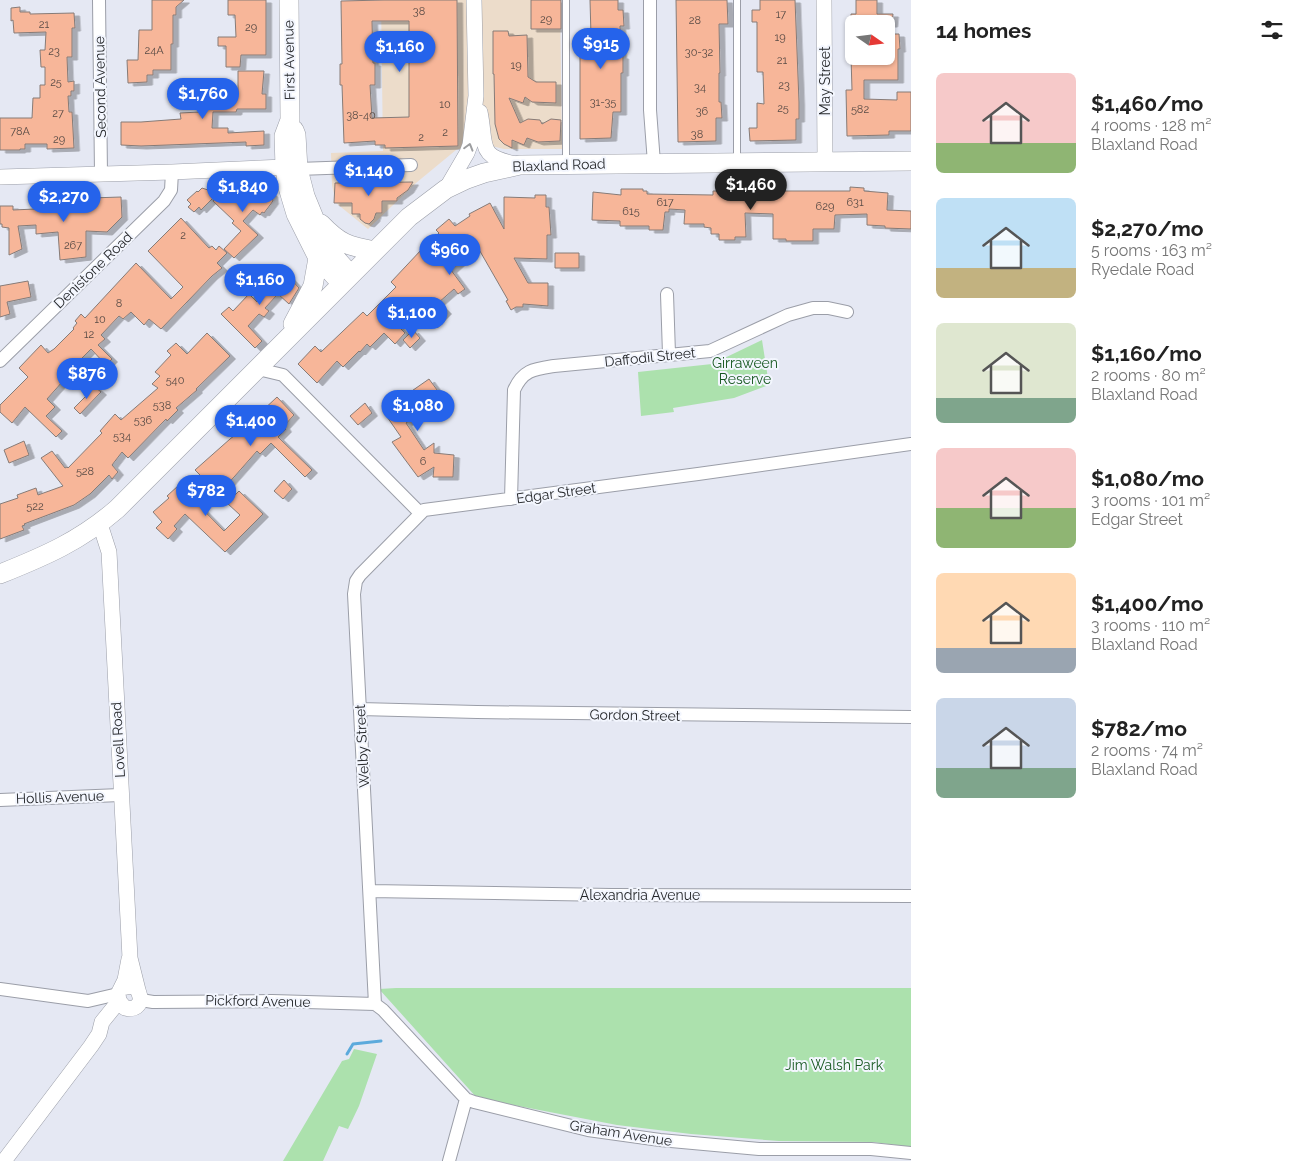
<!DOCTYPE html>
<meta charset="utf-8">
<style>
:root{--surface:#fff;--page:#f6f6f6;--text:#222;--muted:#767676;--accent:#2563eb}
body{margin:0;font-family:Raleway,sans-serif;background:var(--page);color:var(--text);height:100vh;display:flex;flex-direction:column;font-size:19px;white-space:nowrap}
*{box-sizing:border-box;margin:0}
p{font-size:16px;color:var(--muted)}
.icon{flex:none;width:28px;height:28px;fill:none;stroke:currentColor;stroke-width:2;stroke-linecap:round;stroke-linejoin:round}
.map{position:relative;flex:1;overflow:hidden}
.drawer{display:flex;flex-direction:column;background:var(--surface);width:400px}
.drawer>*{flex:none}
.needle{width:32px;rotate:104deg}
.buttons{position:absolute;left:845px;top:15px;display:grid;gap:10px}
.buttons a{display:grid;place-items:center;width:50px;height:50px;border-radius:8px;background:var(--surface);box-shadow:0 1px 4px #0004;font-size:25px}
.price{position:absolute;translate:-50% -42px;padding:0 11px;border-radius:18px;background:var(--accent);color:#fff;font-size:16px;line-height:32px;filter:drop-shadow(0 1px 2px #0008)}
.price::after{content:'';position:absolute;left:50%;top:30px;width:15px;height:11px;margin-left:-8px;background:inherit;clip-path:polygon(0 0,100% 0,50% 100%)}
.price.active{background:#222;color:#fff}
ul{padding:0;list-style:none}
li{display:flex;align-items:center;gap:15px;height:125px;padding:0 25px}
li span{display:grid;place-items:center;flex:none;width:140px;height:100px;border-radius:8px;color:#555}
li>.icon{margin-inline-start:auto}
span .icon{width:60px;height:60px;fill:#fffc;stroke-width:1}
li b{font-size:21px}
h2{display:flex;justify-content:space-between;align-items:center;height:60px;padding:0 25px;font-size:21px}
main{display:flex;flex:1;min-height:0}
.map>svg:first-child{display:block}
</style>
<main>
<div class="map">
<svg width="911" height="1161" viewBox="0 0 911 1161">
<defs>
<filter id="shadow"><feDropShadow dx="5.5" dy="3" stdDeviation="0" flood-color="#0004"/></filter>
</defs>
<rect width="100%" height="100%" fill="#e5e8f3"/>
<!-- commercial -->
<path fill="#ecdcca" d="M381,0H560L562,149H504L483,144L470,145L456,150L416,183L368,229L336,203L332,185L331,153L383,151Z"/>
<!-- green -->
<path fill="#ace1ad" d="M762,340L769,385L734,398L673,408L674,412L641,416L638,372L712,364Z
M396,988H911V1147L873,1142L779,1141L691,1134L617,1125L477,1098L379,989Z
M354,1049L377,1054L359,1106L348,1129L339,1126L323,1161H283L342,1061L349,1059Z"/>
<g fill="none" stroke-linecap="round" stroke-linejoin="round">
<!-- stream -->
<path stroke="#5caadc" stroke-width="3" d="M347,1054L353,1044L381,1041"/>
</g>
<!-- building -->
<path fill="#f7b699" stroke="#867b77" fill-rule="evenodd" filter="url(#shadow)" d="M152,0H184L176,7V15H173V44H171V70H153V75H147V82L128,83L127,60H138L139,30H152Z
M228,0H266V55H241L240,67H226V46H218V37H236L235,15H228Z
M384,0H457L458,146L385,148V145H375V141L344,143L342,85H340V64H342L341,1ZM372,21H409V117L372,118L370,85H375V63H373Z
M531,0H561V29H531Z
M590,0H618V10H623L624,26H620L621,56H623V73H621V112H613L611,138L580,139V48H578V36H591Z
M676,0H727L728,24H719L720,73H719V102H721L722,118H716V141L678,142Z
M760,0H795L799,102V119H796V140L750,141L749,128H757V103L764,104L763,72H757V22H752V10H760Z
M856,0H877V14H893L892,24H851V14H856Z
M20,7V12H30V14L74,13L75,28H72V57H67L68,82L74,81V91H71V96H68L69,112H72L74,148L47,149V144H25V149H20V150H0V118H32L33,98H40V85H45V67H41L40,50H45L46,32L14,33L13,20L11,21V8Z
M493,31H508L509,36L527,35L528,77L536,82H556V103L532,102L525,97L523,103L509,98L520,123L528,119L540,120L542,124L551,119L561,120L560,141L538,142L527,138L524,145L512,140V148L504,144L499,139L495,124L494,74H493Z
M886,34H899L900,49H898V80H864V99L897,100V92H911V131H889V135L847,136L846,90H852L851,57H886Z
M238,71H264L262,94H266V109H237L236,112H213L212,128H228V133L264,131V145L246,146V142L141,146L121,145V122H141L181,119L180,113L200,112L201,93H213V95L238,94Z
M413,182L408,190L397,198V201H382V213H376L374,219L369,224L365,223L360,219V214H352V203H334L335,183Z
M226,185L201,210L199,207L194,212L188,207L191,204L187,200L197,191L198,192L202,188L211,191Z
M237,187L241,189L245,200L253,189L260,187L267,189L272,194L273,201L264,213L262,212L260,215L253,210L243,221L258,235L234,258L224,249L241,231L232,223L234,221L213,201L225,190L230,188Z
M850,187L864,188V191L888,193L887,210L911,211V229L885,228V226L867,225V214L835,215L834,229H813V241H786V239H773V214L745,213L746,237H735V240H719V234H711V228L704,227V224H684L685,210L669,209V212H665L663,230H649V226H620V221L592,220L593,192L621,195V189H643V191H647V194L713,195V191H724V195L746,196L747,189H756V192L774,193V191H850Z
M535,195H546V207H549L551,235H547V259L514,258L528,283H548V306L523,304V307H516L511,310L506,301L508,300L473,239L458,250L462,257V260L451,270L465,289L458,294L454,289L438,303L446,311L432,325L414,307L397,325L405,333L395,344L384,333L370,347L367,344L360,352L359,351L343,367L337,361L317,383L298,364L315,346L321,352L363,312L367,316L396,287L391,282L422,249L439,233L436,230L449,219L455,226L470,216L469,214L490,203L504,229V197L535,198Z
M121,197L122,217L107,232L86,231V257L60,260L58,232L36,234V225L18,226L22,249L9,255V228L2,227V224H0V206H13V210L35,209V203L91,202L90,198Z
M181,218L209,248L212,246L216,250L219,246L227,253L217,263L222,268L212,276L161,329L149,319L144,325L131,312L123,319L119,316L101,335L105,339L98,345L112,359L106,365L91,349L79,361L85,367L66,384L63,381L47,399L55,407L46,416L62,431L56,437L25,407L12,423L0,412V405L28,377L19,368L41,345L48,353L54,349L74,329L73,328L77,323L75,321L81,314L85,318L136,263L171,299L183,287L148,251Z
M555,253H579V268H555Z
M282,269L299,288L289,304L278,294L265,308L269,311L264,317L259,314L248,326L262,341L255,348L221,314L229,307L233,311L249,294L257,302L272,286L268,282Z
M28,281L31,297L7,302L10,314L0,317V286Z
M413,330L420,338L410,348L403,340Z
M207,333L230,356L196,389L197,390L176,408L178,410L167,421L166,419L128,458L122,452L112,465L118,472L112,479L109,475L90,494L74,505L24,524L25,525L22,526L24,530L0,539V504L18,498L17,495L36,488L38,495L63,486L41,458L52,451L65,468L67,467L68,468L102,433L100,431L115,414L121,420L158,388L152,384L160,376L155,372L171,355L167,351L176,343L187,354Z
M429,379L443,398L406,423L424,450L434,443V453L454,455L453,477H433L434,467L418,477L392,442L401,437L383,411Z
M95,387L101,392L80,414L74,408Z
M277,397L294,415L284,426L286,429L278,437L312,470L305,477L271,443L260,454L257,451L219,494L195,470L230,439L248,425L251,427L262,415L260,413Z
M365,403L372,413L358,425L350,416Z
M24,441L29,455L9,463L4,450Z
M284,480L292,489L283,499L274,491Z
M179,485L224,531L240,515L227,503L239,491L263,514L225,552L185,514L174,526L177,529L168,539L156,528L162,522L153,512L169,498L167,496Z"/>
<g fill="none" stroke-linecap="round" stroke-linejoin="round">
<defs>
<path id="service" d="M566,0V164
M737,0V161"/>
<path id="minor" d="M99,0L101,174
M650,0V110L654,163
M298,169L411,165
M667,294L669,354
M0,361L164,201L171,190L172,172
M258,369L283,375L420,513
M511,499L514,390C523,370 534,369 554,366L710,351L788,315L813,308H828L847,312
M360,709L477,712L911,717
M0,800L120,795
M370,891L611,895L911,896
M0,989L88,1001L118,994
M141,1000L153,1002L272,1001L375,1004
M375,1004L354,594L356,581L360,575L424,510L698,474L911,444
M375,1004L383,1010L466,1099L474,1102L588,1130L660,1140L759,1149H871L911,1153
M449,1161L466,1099"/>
<path id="tertiary" d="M824,0L825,161
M480,112C487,145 476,157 517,164
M0,177L172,172L285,167
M446,189L467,153L470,145L476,96L474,0
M100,524L109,552L130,958L138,990
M122,988L132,986L138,990L141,1000C138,1007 133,1010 125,1008L119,1001L118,994L125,980L129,959
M4,1161L91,1046L99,1034L102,1022L119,1001"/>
<path id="primary" d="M289,0L290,120L284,136L285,167L287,184L296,214L318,258L342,284
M294,130L296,135L298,169L305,196L323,240L333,255L348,272
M321,224C340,244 348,246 375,251
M293,324L313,286L318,258
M0,574C45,556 80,541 117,509L409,217L446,189L467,179L484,173L520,165L911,161"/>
</defs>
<!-- service casing -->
<use href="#service" stroke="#9b9ea8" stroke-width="8"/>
<!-- minor casing -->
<use href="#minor" stroke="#9b9ea8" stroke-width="14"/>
<!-- tertiary casing -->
<use href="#tertiary" stroke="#9b9ea8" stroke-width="16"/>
<!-- primary casing -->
<use href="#primary" stroke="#9b9ea8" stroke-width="20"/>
<!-- service -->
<use href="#service" stroke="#fff" stroke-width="6"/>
<!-- minor -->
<use href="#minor" stroke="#fff" stroke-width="12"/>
<!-- tertiary -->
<use href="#tertiary" stroke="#fff" stroke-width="15"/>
<!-- primary -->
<use href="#primary" stroke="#fff" stroke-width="19"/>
</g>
<!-- one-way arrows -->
<defs><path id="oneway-chevron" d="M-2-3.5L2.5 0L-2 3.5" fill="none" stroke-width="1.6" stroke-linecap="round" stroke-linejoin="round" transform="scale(1.25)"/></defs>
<use stroke="#9d9ea0" href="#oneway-chevron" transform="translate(469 147) rotate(-74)"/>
<g text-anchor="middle" stroke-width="4" stroke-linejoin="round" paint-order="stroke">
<!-- number labels -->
<g font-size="11" fill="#5a4c46">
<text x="419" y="15">38</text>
<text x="781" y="18">17</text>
<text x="546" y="23">29</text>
<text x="695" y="24">28</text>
<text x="44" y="28">21</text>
<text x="251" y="31">29</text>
<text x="780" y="41">19</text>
<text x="154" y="54">24A</text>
<text x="54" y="55">23</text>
<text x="699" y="56">30-32</text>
<text x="782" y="64">21</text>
<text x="516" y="69">19</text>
<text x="56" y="86">25</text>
<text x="784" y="89">23</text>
<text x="700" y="91">34</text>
<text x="603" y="106">31-35</text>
<text x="445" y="108">10</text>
<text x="783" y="112">25</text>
<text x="860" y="113">582</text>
<text x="702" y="115">36</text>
<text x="58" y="117">27</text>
<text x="361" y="119">38-40</text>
<text x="20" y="135">78A</text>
<text x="445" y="136">2</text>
<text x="697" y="138">38</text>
<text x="421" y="141">2</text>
<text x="59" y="143">29</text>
<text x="665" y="206">617</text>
<text x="855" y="206">631</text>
<text x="825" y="210">629</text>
<text x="631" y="215">615</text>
<text x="183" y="239">2</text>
<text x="73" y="249">267</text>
<text x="119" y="307">8</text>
<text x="100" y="323">10</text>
<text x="89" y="338">12</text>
<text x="175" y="384">540</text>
<text x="162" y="409">538</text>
<text x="143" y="424">536</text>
<text x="122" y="440">534</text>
<text x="423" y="465">6</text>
<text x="85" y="475">528</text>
<text x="35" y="510">522</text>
</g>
<!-- street labels -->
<g font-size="14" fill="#26282b" stroke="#f3f6fe">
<text transform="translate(289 60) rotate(-91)" y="5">First Avenue</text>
<text transform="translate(825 81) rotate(-90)" y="5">May Street</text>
<text transform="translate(100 87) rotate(-91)" y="5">Second Avenue</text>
<text transform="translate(559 165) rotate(-2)" y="5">Blaxland Road</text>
<text transform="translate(93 270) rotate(-44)" y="5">Denistone Road</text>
<text transform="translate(650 357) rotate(-6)" y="5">Daffodil Street</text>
<text transform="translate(556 493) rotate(-8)" y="5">Edgar Street</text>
<text transform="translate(635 715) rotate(1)" y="5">Gordon Street</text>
<text transform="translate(118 740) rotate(-93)" y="5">Lovell Road</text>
<text transform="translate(362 746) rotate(-93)" y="5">Welby Street</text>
<text transform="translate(60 797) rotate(-2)" y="5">Hollis Avenue</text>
<text x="640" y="900">Alexandria Avenue</text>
<text transform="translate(258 1001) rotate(1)" y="5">Pickford Avenue</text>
<text transform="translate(621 1133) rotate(9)" y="5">Graham Avenue</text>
</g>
<!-- park labels -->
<g font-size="14" fill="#16571f" stroke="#f3f6fe">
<text x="745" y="368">Girraween<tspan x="745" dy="16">Reserve</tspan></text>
<text x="834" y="1070">Jim Walsh Park</text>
</g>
</g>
</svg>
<div class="buttons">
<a><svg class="needle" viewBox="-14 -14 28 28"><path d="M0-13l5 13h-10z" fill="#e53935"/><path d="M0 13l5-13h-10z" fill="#767676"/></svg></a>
</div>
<b class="price" style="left:601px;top:70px">$915</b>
<b class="price" style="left:400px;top:73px">$1,160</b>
<b class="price" style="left:203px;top:120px">$1,760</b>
<b class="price" style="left:369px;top:197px">$1,140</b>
<b class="price active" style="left:751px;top:211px">$1,460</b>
<b class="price" style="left:243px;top:213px">$1,840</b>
<b class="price" style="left:64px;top:223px">$2,270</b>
<b class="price" style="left:450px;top:276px">$960</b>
<b class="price" style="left:260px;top:306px">$1,160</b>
<b class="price" style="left:412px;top:339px">$1,100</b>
<b class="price" style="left:87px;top:400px">$876</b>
<b class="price" style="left:418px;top:432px">$1,080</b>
<b class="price" style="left:251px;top:447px">$1,400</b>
<b class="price" style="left:206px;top:517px">$782</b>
</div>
<section class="drawer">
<h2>14 homes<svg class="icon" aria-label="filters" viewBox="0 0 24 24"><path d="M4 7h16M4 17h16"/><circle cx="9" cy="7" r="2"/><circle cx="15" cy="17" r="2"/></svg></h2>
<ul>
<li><span style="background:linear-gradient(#f6c9c9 70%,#8fb573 0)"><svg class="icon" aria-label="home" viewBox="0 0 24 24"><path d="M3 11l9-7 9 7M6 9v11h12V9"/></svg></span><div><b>$1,460/mo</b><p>4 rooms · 128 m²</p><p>Blaxland Road</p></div></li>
<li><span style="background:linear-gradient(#bfe0f5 70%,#c2b280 0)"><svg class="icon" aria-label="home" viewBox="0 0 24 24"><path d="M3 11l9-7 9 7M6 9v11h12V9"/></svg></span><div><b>$2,270/mo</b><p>5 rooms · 163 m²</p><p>Ryedale Road</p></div></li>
<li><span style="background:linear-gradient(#dfe7d0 75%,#7fa58c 0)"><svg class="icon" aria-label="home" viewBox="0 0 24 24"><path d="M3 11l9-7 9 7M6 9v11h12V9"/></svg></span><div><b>$1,160/mo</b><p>2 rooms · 80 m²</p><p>Blaxland Road</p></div></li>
<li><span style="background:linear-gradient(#f6c9c9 60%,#8fb573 0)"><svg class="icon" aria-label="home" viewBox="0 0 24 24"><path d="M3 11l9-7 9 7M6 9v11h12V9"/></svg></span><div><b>$1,080/mo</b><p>3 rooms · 101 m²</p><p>Edgar Street</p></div></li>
<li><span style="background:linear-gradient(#ffd9b3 75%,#9aa5b1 0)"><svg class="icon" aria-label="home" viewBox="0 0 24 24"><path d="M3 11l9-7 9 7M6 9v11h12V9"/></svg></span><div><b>$1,400/mo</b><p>3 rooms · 110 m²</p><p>Blaxland Road</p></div></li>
<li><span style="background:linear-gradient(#c9d6e8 70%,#7fa58c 0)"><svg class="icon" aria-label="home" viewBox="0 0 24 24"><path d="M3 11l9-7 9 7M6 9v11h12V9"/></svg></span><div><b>$782/mo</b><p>2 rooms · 74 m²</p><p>Blaxland Road</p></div></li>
</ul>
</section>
</main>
